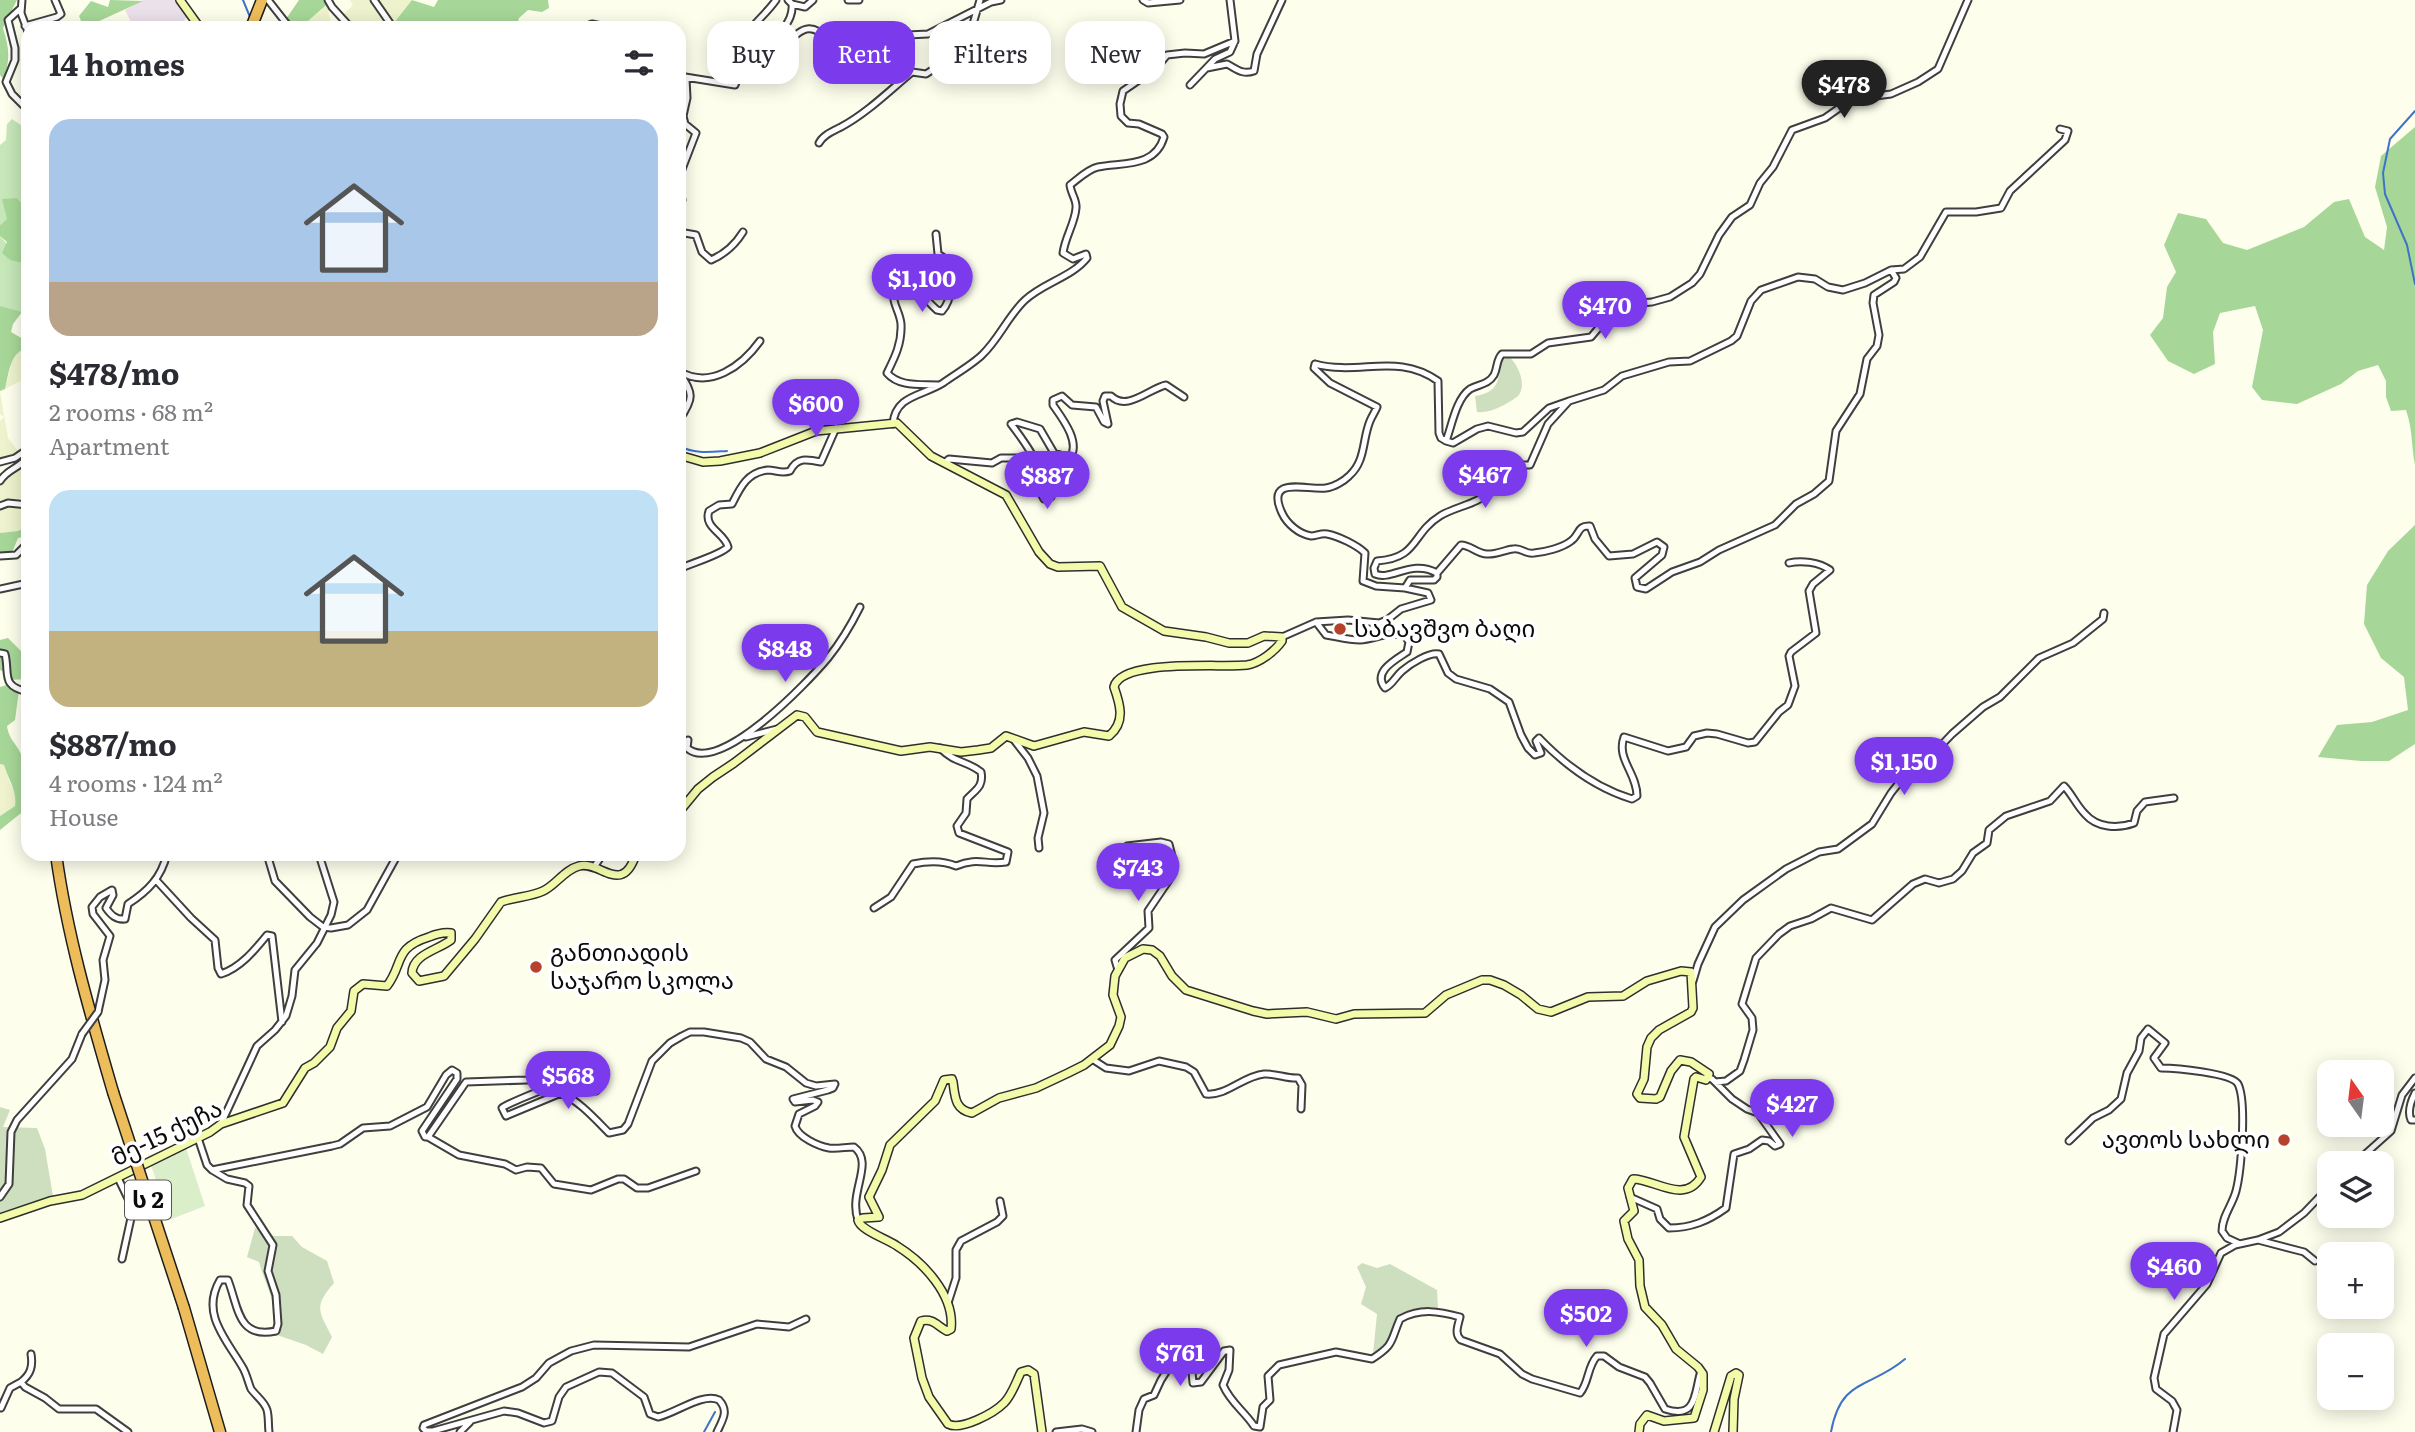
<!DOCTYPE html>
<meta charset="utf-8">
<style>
:root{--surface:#fff;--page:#f2f2f3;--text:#2b2b33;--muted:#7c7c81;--accent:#7c3aed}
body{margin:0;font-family:Literata,"Noto Sans Georgian",serif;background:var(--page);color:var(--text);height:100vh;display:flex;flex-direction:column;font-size:26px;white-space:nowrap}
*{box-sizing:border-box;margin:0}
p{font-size:23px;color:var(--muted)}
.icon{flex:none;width:38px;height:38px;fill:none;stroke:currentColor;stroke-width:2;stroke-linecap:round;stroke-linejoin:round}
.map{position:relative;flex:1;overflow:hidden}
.sheet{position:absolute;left:21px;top:21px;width:665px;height:840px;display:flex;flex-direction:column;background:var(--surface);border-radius:21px;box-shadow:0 4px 18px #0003}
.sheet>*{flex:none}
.hud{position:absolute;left:707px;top:21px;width:665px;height:63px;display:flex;gap:14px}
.needle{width:46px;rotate:346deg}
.buttons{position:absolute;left:2317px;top:1060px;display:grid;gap:14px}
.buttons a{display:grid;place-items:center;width:77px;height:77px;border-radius:14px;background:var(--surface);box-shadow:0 4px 18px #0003;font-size:35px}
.price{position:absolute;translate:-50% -60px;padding:0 16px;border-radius:24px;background:var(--accent);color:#fff;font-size:23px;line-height:46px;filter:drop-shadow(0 2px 4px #0008)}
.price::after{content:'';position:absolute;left:50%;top:42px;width:21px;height:16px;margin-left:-10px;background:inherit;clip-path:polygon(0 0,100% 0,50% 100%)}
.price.active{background:#222;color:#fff}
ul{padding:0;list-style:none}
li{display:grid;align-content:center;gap:14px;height:371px;padding:0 28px}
li span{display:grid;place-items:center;height:217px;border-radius:21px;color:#555}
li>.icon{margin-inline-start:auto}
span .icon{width:126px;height:126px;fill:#fffc;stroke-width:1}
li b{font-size:30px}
h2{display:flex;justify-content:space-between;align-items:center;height:84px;padding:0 28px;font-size:30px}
.pill{padding:0 24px;border-radius:21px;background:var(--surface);box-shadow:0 4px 18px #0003;font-size:24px;line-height:63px}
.pill.active{background:var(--accent);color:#fff}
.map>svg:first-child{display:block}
</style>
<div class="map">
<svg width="2415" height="1432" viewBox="0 0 2415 1432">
<rect width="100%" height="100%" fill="#fefeed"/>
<!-- industrial -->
<path fill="#ebe1ea" d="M143,0H180L190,14L177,28H134L125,10Z"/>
<!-- farmland -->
<path fill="#eef3ce" d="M350,0H371L391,28H355L343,15L353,5Z
M376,0H412L393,24Z
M327,5L332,28H300Z
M28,348V377L5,389L13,357L21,349Z
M0,391L8,438L21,455L0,462V421L4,417L0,414Z
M28,464V492L15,503L28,505V526L18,531L0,533V481Z
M0,764L4,765L9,781L16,793L15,806L0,816Z"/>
<!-- green -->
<path fill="#c6e7b8" d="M12,119L28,130V211L17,198L7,219L0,225V145L6,140L7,124Z
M0,236L24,264H28V308L22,312L8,310L0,306Z"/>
<!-- forest -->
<path fill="#a7d798" d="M0,0H17L3,28C9,47 11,60 3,79L0,75Z
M110,0L143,1L84,28L79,16L91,1L108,7Z
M299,0H332L300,28H293L286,19Z
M412,0L434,7L438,0H548L549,8L542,12L528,10L519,18L516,28H400L393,24Z
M2415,127V465C2411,444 2413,431 2406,410L2391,411L2386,397V381L2378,365L2358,371L2341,384L2297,404L2262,400L2252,387L2263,330L2255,306L2220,313L2213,332L2215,364L2194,374L2168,361L2150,335L2163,318L2167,287L2176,272L2164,245L2178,213L2206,219L2223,243L2247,250L2304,227L2334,202L2349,199L2365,237L2384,250L2387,227L2375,187L2381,156Z
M17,198L28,211V264L10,260L2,253L7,242L0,236V225L7,219L2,199Z
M0,306L22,312L13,324L11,332L28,342V348C10,351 9,373 5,389L0,391Z
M2415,525V744L2389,761H2361L2318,757L2337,725L2372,722L2408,710L2404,677L2381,658L2364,624L2367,585L2388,551Z
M28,526V536L18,538L11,555H0V533L18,531Z
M8,638L24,654L28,655V679L8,680L4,672L0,670V640Z
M10,684L19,690L15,720L7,726C9,741 18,744 22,757C28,774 25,792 26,809L0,830V816L15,806C17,789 9,782 4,765L0,764V687Z"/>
<!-- cemetery -->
<path fill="#cedfbf" d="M1508,356C1517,362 1528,385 1518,396C1508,404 1490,414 1477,412L1475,396C1499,392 1498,381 1502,360Z
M0,1107L10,1110L3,1127L37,1128L45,1149L53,1196L0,1214Z
M255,1228L274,1236H292L302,1247L327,1261L334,1283C313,1307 319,1311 332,1337L323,1354L306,1345L277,1335C271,1324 275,1313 272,1301C270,1291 262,1274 259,1262L247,1257Z
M1362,1263L1377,1268L1390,1264L1437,1290L1438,1308L1412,1309L1399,1314C1393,1335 1394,1346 1373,1354L1377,1314L1361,1304L1366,1287L1357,1267Z"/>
<!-- pitch -->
<path fill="#daeeca" d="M184,1142L205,1206L169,1220L148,1156Z"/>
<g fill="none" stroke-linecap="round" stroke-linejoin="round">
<!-- stream -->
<path stroke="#3e73c7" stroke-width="2" d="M243,0L250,17
M2415,111L2390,139L2383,173L2385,194L2407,245L2415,284
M679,446C695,454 709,452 727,451
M704,1432L715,1412
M1831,1432C1841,1377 1870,1389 1905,1359"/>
<defs>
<path id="street" d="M22,0L21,13L28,32
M268,0L290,28
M328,0L332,7L351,28
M374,0L392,26L397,28
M788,0L792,4C794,22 777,31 777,47H785C814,9 821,41 849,50L866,48L877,38L887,36L928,34L991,2L1001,0
M848,0H859
M1143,0L1148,3L1180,0
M792,4L805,7L813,0
M21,8L8,20L15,48V60L6,82L12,94L28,110
M25,26L57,17L61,14L55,0
M582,28L592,24L611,28
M1207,68L1227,64C1237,69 1242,75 1254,71L1257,54L1282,0
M679,76L735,85C741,72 735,58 741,45C748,27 765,16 776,0
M1190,85L1215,59L1230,52L1235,41
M819,143C823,135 833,131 841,127C867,113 889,91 912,72L926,74L966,48L980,0
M679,177L696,133L685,124L683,116L687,98L686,79
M679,186L682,200L679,208
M679,232L696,235L702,252L711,260C725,254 735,245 743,232
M936,234L938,254C941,256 945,258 947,261C957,272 951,301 942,311L937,310C921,296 924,290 900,285L896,287C889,301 900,310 901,324C902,343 895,357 887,373C899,387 920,384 938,385
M1315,364L1314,368L1330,383L1377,407C1375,412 1372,416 1370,421C1362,440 1366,461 1349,476C1344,481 1334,487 1326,488C1309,491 1264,474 1282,513C1287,524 1299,534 1311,536C1316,536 1321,533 1327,534C1338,536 1357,545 1365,553L1363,581L1376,586L1405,588
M1315,364C1360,376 1397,352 1438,381L1439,433L1441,438L1446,441
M679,371C710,390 742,366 760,341
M679,372C694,393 694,399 679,420
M1569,401L1604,390L1622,376L1669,362L1690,361L1731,341L1737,336L1751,301L1761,290L1798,277L1815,279L1828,287L1843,290L1865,283L1891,270L1904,269L1920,257L1946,212H1976L2001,208L2010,191L2065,140L2068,131L2060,129
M893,424C895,395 923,396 943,383C954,375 973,364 982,355C999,339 1008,316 1025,300C1043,283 1072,277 1087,258L1086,254L1073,259L1063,253C1065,237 1075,223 1076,208C1077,200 1071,194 1070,185C1078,179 1088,169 1098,167C1123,162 1155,168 1164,137L1162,134L1139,124L1128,123L1121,116L1120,104L1123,91L1155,69L1167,55L1185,53L1204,54L1235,41L1230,0
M1011,424L1017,422L1040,429L1054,453L1070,458C1081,442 1062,418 1053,405V400L1062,396L1072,405L1096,407L1104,422L1108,424L1103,401L1105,396H1111C1127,412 1150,388 1166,385L1184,397
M0,462L15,458L28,449
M944,463L949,459L992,463L1001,458H1017L1029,472L1044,499L1051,497C1044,470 1028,446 1011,424
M0,481C7,469 20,468 28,457
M0,506L8,503L28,505
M0,556L16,555L28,543
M679,569C692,563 720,555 728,547C725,533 703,528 709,511L719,505L732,504C740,488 747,472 768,470C775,470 782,474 790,471C797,457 807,459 821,462L836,428
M1437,573L1461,545C1470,545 1476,553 1486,554C1496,555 1504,550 1513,549C1521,547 1526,555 1534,553C1545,552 1562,548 1571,541C1580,535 1577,525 1590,526L1595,539L1609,556L1633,554L1657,542L1664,547L1662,555L1635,578L1637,587L1646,589L1672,572L1700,562L1719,550L1775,525L1796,504L1814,494L1829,481L1836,431L1860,394L1867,359L1877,346L1879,335L1873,303L1874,295L1894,282L1896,278L1891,270
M0,589L28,583
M1316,622L1326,635C1338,637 1349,640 1360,640C1375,639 1391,630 1405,636L1409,642L1407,652C1395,660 1372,672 1385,688C1393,684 1395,677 1402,671C1410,664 1429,652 1439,654L1448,673L1456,679L1490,689L1509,702L1521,735L1528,748L1535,755L1541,753L1536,741L1539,738C1565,765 1596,788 1632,799L1637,796C1637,773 1616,759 1624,737L1668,751L1686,747L1694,736L1707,733L1717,734L1748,743L1755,742L1779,712L1788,705L1795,686L1789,656L1791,652L1816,633L1809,591L1813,584L1830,570C1819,562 1801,560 1789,563
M1282,637L1316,622L1348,620L1379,623L1387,620L1401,609L1431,600L1428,593L1405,588L1410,580H1434L1437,577V573C1411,559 1392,581 1375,574L1374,568L1377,561C1419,558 1411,534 1440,516C1454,507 1478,504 1489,492C1496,484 1496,472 1502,463L1513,459L1522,465H1530L1548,424L1569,401L1549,408L1523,432L1516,433L1488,426L1477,429L1453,443L1446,441C1452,425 1456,399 1470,389C1479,384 1488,385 1494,375C1498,367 1496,360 1502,354H1531L1548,343L1591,337L1618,305L1652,302L1670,297L1692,283L1700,274L1719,235L1732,217L1750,205L1760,183L1773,167L1792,130L1825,118L1852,99L1891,94L1918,82L1938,69L1968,0
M0,653L5,654C10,674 0,686 28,692
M746,737L777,729
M688,740L687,748C719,776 808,682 828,658C841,642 851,625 860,607
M1014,740L1028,758L1037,776L1044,813L1038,838L1039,848
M267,854L275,881L310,917L323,927L331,928L348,925L367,910L398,854
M594,867L603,854
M156,880L191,918L215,940L218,968L221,974C240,968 255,950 267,935L272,936L282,1022
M874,908L891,897L913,864C927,861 942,860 956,866C978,857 985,865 1006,862L1008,852L959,833L957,826L966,813L967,799C975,790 984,787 981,772C966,760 956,764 940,748
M1118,970L1115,960L1149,928L1148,911L1169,880L1173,860L1169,844L1161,842L1127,846
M1693,981L1698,964L1715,927L1743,900L1786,869L1819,852L1838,849L1872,824L1891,793L1906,774L1933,754L1952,734L1983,707L2000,697L2039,658L2073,643L2103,619L2104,613
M98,1012L105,980L103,960L110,936L93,914L92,907L100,897L112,890L113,895L106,908C111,915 116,920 125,919L128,904C148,891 161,878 167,854
M1092,1059L1106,1068L1129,1071L1159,1061L1186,1067L1194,1072L1206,1094C1227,1096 1243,1076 1264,1074C1275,1073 1287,1079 1298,1078L1302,1085L1301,1109
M1715,1082L1726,1081L1740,1071L1744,1060L1753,1030L1752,1018L1742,1004L1756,958L1779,934L1790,926L1811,919L1831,908L1872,920L1913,884L1925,879L1939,883L1953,879L1962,871L1973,853L1987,843L1989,830L2006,816L2050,801L2064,786C2072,794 2076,805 2085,814C2097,828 2118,829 2134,823L2137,811L2145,802L2174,798
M2415,1093C2411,1101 2407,1111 2411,1120H2415
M221,1124L257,1046L275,1030L286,1016L292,996L295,970L317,943L331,915L334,902L321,861L324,854
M428,1137L459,1155L505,1164L516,1170L527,1167L541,1168L554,1184L591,1190L618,1179H624L637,1188H648L696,1171
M198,1138L207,1165L212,1170L332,1146L340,1144L363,1128L390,1126L427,1107L446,1075L452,1070L457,1073V1079L422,1131L425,1137H428L466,1082L527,1080L559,1070L579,1073L595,1081L599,1088L596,1091C586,1088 579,1082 569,1081C565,1080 506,1104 502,1108L506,1116L561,1093C578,1100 596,1120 609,1133L623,1130L628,1124L652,1061L670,1043L682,1036L690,1032H704L741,1038L750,1042L766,1059L786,1067L806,1083L816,1086L835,1084L833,1088L828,1090L793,1099L795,1102L813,1100L818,1102L815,1106L799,1114L795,1126C798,1137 818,1146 829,1148C837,1149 846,1147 854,1147C875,1163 848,1192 858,1220
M2069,1141L2093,1118L2109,1110L2121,1099L2127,1073L2139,1051L2141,1038L2148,1029L2165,1043L2154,1058L2161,1068C2175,1068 2232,1073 2238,1084C2247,1102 2241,1172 2236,1191C2232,1206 2222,1216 2222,1231L2227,1238L2240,1244
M2354,1164L2391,1131L2402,1095L2415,1078
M212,1170L227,1179L245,1183L249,1186L247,1205L273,1245L268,1271L276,1295L278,1324L276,1331C238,1339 239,1309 228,1280H220C200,1314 227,1340 243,1368C247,1375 248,1382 251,1389C256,1396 265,1402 267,1410C269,1417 268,1425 269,1432
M118,1178L133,1209L122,1259
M0,1197L9,1184L11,1132L17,1120L72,1059L82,1034
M1630,1197L1657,1209L1660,1219L1669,1228C1691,1228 1708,1221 1726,1208L1734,1154L1749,1149L1762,1140L1769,1141L1775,1146L1780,1144L1758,1113L1747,1109L1732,1099L1712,1079L1708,1078
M2258,1240L2304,1252L2315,1261
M948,1303L956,1278V1250L961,1241L997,1222L1003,1216L1000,1201
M21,1382C31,1374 33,1366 31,1354
M1,1408L10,1388L21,1382L25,1387L45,1398L59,1409H96L128,1432
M460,1432L470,1422
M717,1432C723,1419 729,1411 719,1400C703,1392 676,1413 658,1417L650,1414L644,1397L612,1373L599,1372L566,1387L559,1397L552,1421L544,1423L518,1413L504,1411L433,1431H426L423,1428L424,1425L522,1387L536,1378L549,1363L571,1351L594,1345L689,1347L757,1324L789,1327L806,1319
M1056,1432L1082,1429L1092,1432
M1136,1432L1139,1410L1144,1399L1154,1395L1161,1380L1180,1350L1185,1349L1191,1360L1193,1383L1201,1382L1224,1351L1230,1350L1229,1370L1223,1385C1230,1402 1244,1411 1254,1426L1260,1427L1263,1407L1270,1400L1268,1376L1279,1365L1336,1352L1372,1359C1395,1344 1390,1342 1400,1319C1420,1308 1439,1311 1460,1317C1458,1326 1454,1334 1461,1340L1500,1354L1522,1374L1532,1379L1580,1393C1589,1383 1587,1367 1597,1356H1604L1619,1367L1645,1377L1650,1383L1665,1409C1698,1420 1694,1392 1701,1371
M2173,1432L2177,1410L2172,1401L2156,1389L2154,1378L2164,1334L2207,1284L2221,1253L2235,1245L2258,1240L2279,1232L2304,1213L2329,1187"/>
<path id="secondary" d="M180,0L200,28
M679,455L703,462L720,461L760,453L816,431L897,423L931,456L1006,495L1039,552L1050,564L1058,567L1100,566L1122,607L1164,631L1206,637L1229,643H1248L1264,636L1282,637V641C1275,651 1260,663 1247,665C1223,668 1121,658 1114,687C1120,704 1126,722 1109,736L1084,732L1034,746L1006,736L991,748L978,750L961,752L930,747L901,751L817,732L805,717L797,715L734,763L713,777L698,789L679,812
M0,1218L50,1201L82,1195L210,1132L221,1124L283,1103L305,1068L314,1063L330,1047L337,1028L351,1011L354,991L363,984L387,986C404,964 393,948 429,937C436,934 443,932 451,933V940C438,950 413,954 412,973L419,981L444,976L475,939L501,902C514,897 530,897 543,891C556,885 564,870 579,866C600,860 622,897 636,854
M1042,1432L1034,1374L1028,1370L1021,1372C1016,1382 1012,1395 1004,1403C994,1413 961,1431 948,1424L929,1397L922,1378L914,1338L921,1321C934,1318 937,1326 947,1331L951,1329C955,1295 923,1262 897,1246C887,1239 860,1230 858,1220L863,1218L879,1217L869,1197L882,1170L890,1145L935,1101L944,1080L952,1079L953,1082C955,1097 955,1110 972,1113L999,1098L1036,1088L1068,1073L1084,1065L1110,1045L1119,1026L1121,1017L1113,995L1115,976L1125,958L1143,949L1152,950L1160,956L1172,976L1186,990L1253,1011L1267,1014L1307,1012L1336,1019L1354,1014L1425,1013L1446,995L1482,980H1490L1504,985L1521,995L1538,1009L1551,1012L1588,997L1623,996L1647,981L1681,971L1691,972L1693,1008L1691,1012L1659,1030L1651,1038L1647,1047L1644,1079L1637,1094L1640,1098L1656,1099L1660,1097L1671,1071L1680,1060L1691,1062L1709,1074L1706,1080L1696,1077L1694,1079L1684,1137L1701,1177C1684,1205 1655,1179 1633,1179L1628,1188L1634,1211L1624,1221L1628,1239L1639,1260L1640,1286L1645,1307L1662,1325L1676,1349L1698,1367L1703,1374V1390L1694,1418L1664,1421L1647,1415L1640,1424L1639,1432
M1714,1432L1731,1376L1736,1373L1739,1375L1734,1399L1733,1432"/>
<path id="highway" d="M251,28L262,0
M56,854C67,935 90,1013 113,1092
M184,1308L220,1432"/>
</defs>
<!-- street casing -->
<use href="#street" stroke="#3f3f3f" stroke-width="9"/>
<!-- secondary casing -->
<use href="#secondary" stroke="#2e2e2e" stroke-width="10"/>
<!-- highway casing -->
<use href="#highway" stroke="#1d1d1d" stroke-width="13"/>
<!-- street -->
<use href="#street" stroke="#fff" stroke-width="5"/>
<!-- secondary -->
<use href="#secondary" stroke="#f3fbab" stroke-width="7"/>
<!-- highway -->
<use href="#highway" stroke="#eebd5b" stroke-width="10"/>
<defs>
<path id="street-bridge" d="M82,1034L98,1012"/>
<path id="highway-bridge" d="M113,1092L184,1308"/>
</defs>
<!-- street-bridge casing -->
<use href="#street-bridge" stroke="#3f3f3f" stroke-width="9" stroke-linecap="butt"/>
<!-- highway-bridge casing -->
<use href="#highway-bridge" stroke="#1d1d1d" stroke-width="13" stroke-linecap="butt"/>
<!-- street-bridge -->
<use href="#street-bridge" stroke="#fff" stroke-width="5"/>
<!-- highway-bridge -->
<use href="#highway-bridge" stroke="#eebd5b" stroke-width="10"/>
</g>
<!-- markers -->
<g fill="#b6422b" stroke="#fff" stroke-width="2.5">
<circle cx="1340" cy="629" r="7"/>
<circle cx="536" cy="967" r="7"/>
<circle cx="2284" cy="1140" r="7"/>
</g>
<g text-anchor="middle" stroke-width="7" stroke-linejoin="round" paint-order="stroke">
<!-- shield labels -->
<rect fill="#fff" stroke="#555" stroke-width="2" x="125" y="1180.5" width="46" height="39" rx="5"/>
<g font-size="23" font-weight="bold" fill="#0c0c0c">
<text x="148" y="1208">ს 2</text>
</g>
<!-- poi labels -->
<g font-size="24" fill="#0c0c0c" stroke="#fff" text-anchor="start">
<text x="1354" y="637">საბავშვო ბაღი</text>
<text x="550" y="961">განთიადის<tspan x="550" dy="28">საჯარო სკოლა</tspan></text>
<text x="2270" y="1148" text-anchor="end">ავთოს სახლი</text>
</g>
<!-- street labels -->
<g font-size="24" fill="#0c0c0c" stroke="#fff">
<text transform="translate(167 1133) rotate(-26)" y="8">მე-15 ქუჩა</text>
</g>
</g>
</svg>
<div class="buttons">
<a><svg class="needle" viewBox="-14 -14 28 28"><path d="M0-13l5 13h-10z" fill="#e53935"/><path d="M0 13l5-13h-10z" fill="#7c7c81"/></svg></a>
<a><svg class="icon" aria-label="layers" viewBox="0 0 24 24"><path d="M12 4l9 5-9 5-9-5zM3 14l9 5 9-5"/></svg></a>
<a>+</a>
<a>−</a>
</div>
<b class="price active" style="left:1844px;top:120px">$478</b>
<b class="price" style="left:922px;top:314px">$1,100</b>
<b class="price" style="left:1605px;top:341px">$470</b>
<b class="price" style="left:816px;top:439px">$600</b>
<b class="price" style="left:1485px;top:510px">$467</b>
<b class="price" style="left:1047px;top:511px">$887</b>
<b class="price" style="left:785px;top:684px">$848</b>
<b class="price" style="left:1904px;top:797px">$1,150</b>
<b class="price" style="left:1138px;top:903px">$743</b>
<b class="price" style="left:568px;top:1111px">$568</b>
<b class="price" style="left:1792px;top:1139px">$427</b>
<b class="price" style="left:2174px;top:1302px">$460</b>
<b class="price" style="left:1586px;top:1349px">$502</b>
<b class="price" style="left:1180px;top:1388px">$761</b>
<div class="hud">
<a class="pill">Buy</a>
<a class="pill active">Rent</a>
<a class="pill">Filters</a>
<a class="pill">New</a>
</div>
<section class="sheet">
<h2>14 homes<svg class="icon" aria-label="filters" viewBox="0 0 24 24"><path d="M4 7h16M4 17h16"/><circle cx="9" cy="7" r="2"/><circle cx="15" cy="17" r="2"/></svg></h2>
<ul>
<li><span style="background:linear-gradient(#a9c7e8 75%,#b9a48a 0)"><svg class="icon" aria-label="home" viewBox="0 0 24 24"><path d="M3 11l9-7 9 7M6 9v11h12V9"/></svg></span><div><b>$478/mo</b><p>2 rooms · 68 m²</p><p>Apartment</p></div></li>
<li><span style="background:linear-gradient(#bfe0f5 65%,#c2b280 0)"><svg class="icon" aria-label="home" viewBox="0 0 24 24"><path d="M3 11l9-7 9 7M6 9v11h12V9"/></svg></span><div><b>$887/mo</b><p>4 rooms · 124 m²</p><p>House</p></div></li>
</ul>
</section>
</div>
